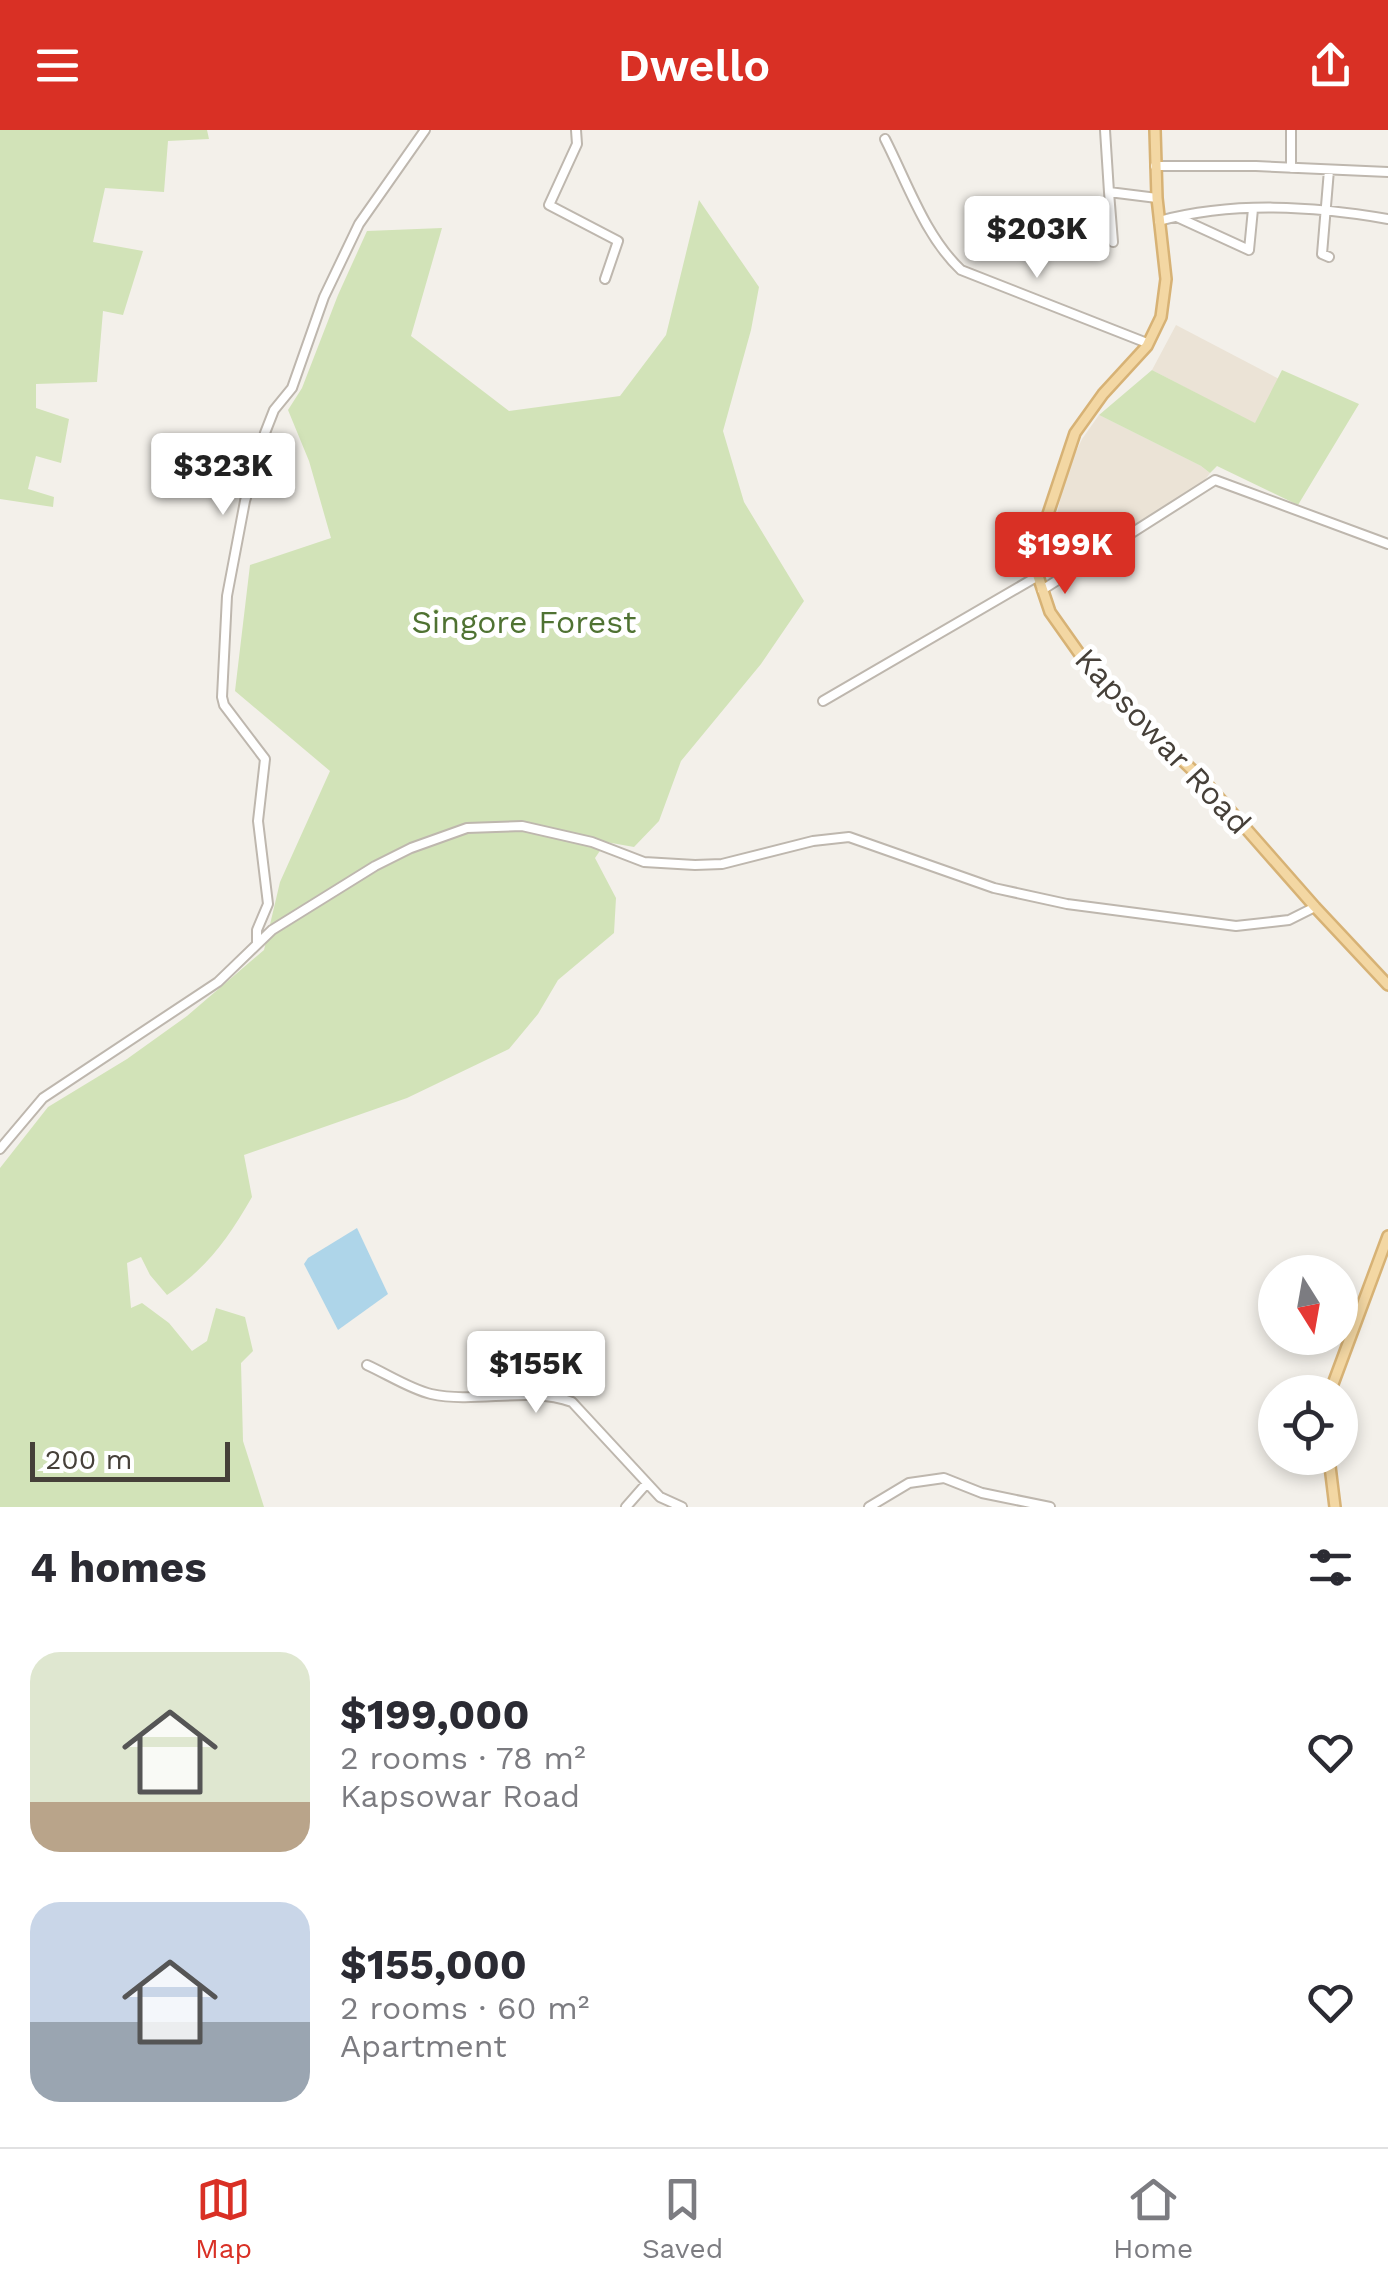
<!DOCTYPE html>
<meta charset="utf-8">
<style>
:root{--surface:#fff;--page:#f7f7f7;--text:#2b2b33;--muted:#7c7c81;--line:#e1e1e2;--accent:#d93025}
body{margin:0;font-family:"Work Sans",sans-serif;background:var(--page);color:var(--text);height:100vh;display:flex;flex-direction:column;font-size:38px;white-space:nowrap}
*{box-sizing:border-box;margin:0}
p{font-size:32px;color:var(--muted)}
.icon{flex:none;width:55px;height:55px;fill:none;stroke:currentColor;stroke-width:2;stroke-linecap:round;stroke-linejoin:round}
.map{position:relative;height:1377px;overflow:hidden}
.panel{display:flex;flex-direction:column;background:var(--surface);flex:1}
.panel>*{flex:none}
.needle{width:65px;rotate:169deg}
.fabs{position:absolute;left:1258px;top:1125px;display:grid;gap:20px}
.fabs a{display:grid;place-items:center;width:100px;height:100px;border-radius:50%;background:var(--surface);box-shadow:0 5px 15px #0003;font-size:50px}
.scale{position:absolute;left:30px;bottom:25px;width:200px;box-sizing:border-box;padding-left:10px;border:5px solid #464039;border-top:0;font-size:28px;line-height:35px;white-space:nowrap;color:#464039;-webkit-text-stroke:8px #fff;paint-order:stroke}
.price{position:absolute;translate:-50% -85px;padding:0 22px;border-radius:10px;background:#fff;color:#222;font-size:32px;line-height:65px;filter:drop-shadow(0 2px 5px #0008)}
.price::after{content:'';position:absolute;left:50%;top:60px;width:30px;height:22px;margin-left:-15px;background:inherit;clip-path:polygon(0 0,100% 0,50% 100%)}
.price.current{background:var(--accent);color:#fff}
ul{padding:0;list-style:none}
li{display:flex;align-items:center;gap:30px;height:250px;padding:0 30px}
li span{display:grid;place-items:center;flex:none;width:280px;height:200px;border-radius:30px;color:#555}
li>.icon{margin-inline-start:auto}
span .icon{width:120px;height:120px;fill:#fffc;stroke-width:1}
li b{font-size:42px}
h2{display:flex;justify-content:space-between;align-items:center;height:120px;padding:0 30px;font-size:42px}
header{display:flex;justify-content:space-between;align-items:center;height:130px;padding:0 30px;background:var(--accent);color:#fff;font-size:45px;font-weight:600}
.tab-bar{display:flex;justify-content:space-around;align-items:center;height:140px;border-top:2px solid var(--line);background:var(--surface);font-size:28px;color:var(--muted)}
.tab-bar a{display:grid;justify-items:center;gap:5px}
.tab-bar .current{color:var(--accent)}
.map>svg:first-child{display:block}
</style>
<header><svg class="icon" aria-label="menu" viewBox="0 0 24 24"><path d="M4 6h16M4 12h16M4 18h16"/></svg>Dwello<svg class="icon" aria-label="share" viewBox="0 0 24 24"><path d="M12 15V3M7 8l5-5 5 5M5 13v7h14v-7"/></svg></header>
<div class="map">
<svg width="1388" height="1377" viewBox="0 0 1388 1377">
<rect width="100%" height="100%" fill="#f3f0ea"/>
<!-- education -->
<path fill="#ebe3d6" d="M1176,195L1279,249L1255,294L1152,240Z
M1099,285L1201,336L1210,343L1200,357L1161,384L1049,450L1046,434L1066,343L1082,309Z"/>
<!-- green -->
<path fill="#d2e3b8" d="M0,0H207L209,9L168,11L164,62L105,58L93,112L143,121L123,185L103,181L97,252L36,254V278L69,289L61,333L36,326L28,359L54,367L53,377L0,369Z
M699,70L759,157L751,200L723,301L744,372L804,471L761,534L681,631L659,691L634,717L606,712L595,728L616,768L614,803L558,850L538,884L509,919L407,968L244,1025L252,1067C228,1109 207,1138 167,1165L150,1145L141,1127L127,1133L131,1178L142,1173L169,1193L192,1221L207,1211L216,1178L245,1187L253,1221L241,1233L243,1311L264,1377H0V1038L48,977L127,929L187,886L264,820L280,752L330,641L235,561L250,435L331,408L309,331L288,280L302,258L338,165L367,101L442,98L411,206L509,281L620,266L666,205Z
M1152,240L1255,293L1282,240L1359,274L1298,375L1217,336L1210,343L1201,336L1099,285Z"/>
<!-- water -->
<path fill="#aed5e9" d="M357,1098L388,1164L338,1200L304,1134L308,1128Z"/>
<g fill="none" stroke-linecap="round" stroke-linejoin="round">
<defs>
<path id="minor" d="M576,0L577,14L549,75L618,111L605,149
M1105,0L1109,62L1157,68
M885,9C907,52 925,106 961,140L1147,213
M1155,36H1256L1388,42
M1291,38V0
M1329,40L1322,124L1329,127
M1109,62L1113,112
M1177,87L1249,120L1253,79
M1159,91C1234,71 1313,76 1388,89
M1042,460L1215,350L1388,414
M823,571L1038,446
M257,813V800L268,774L258,691L265,629L224,575L222,567L227,466L245,371L265,303L274,280L292,258L324,167L359,94L425,0
M0,1019L43,968L218,852L272,800L375,736L411,718L467,698L522,696L592,712L644,732L695,735L722,734L813,711L849,707L994,758L1067,774L1236,796L1289,790L1315,777
M367,1235C387,1244 410,1259 431,1264C477,1274 528,1256 572,1272L660,1367L682,1377
M626,1377L647,1353
M869,1377L909,1353L944,1348L982,1363L1050,1377"/>
<path id="major" d="M1155,0L1157,68L1166,149L1161,187L1147,216L1103,264L1075,303L1045,393L1038,423V446L1050,482L1079,523L1120,571L1206,653L1315,777L1388,855
M1330,1262L1388,1106
M1329,1328L1335,1377"/>
</defs>
<!-- minor casing -->
<use href="#minor" stroke="#beb7ae" stroke-width="12"/>
<!-- major casing -->
<use href="#major" stroke="#d7b275" stroke-width="14"/>
<!-- minor -->
<use href="#minor" stroke="#fff" stroke-width="8"/>
<!-- major -->
<use href="#major" stroke="#f3d7a3" stroke-width="9"/>
</g>
<g text-anchor="middle" stroke-width="10" stroke-linejoin="round" paint-order="stroke">
<!-- park labels -->
<g font-size="32" fill="#4f7232" stroke="#fff">
<text x="524" y="503">Singore Forest</text>
</g>
<!-- street labels -->
<g font-size="32" fill="#464039" stroke="#fff">
<text transform="translate(1163 611) rotate(47)" y="11">Kapsowar Road</text>
</g>
</g>
</svg>
<div class="fabs">
<a><svg class="needle" viewBox="-14 -14 28 28"><path d="M0-13l5 13h-10z" fill="#e53935"/><path d="M0 13l5-13h-10z" fill="#7c7c81"/></svg></a>
<a><svg class="icon" aria-label="locate" viewBox="0 0 24 24"><circle cx="12" cy="12" r="6"/><path d="M12 2v4M12 18v4M2 12h4M18 12h4"/></svg></a>
</div>
<div class="scale">200 m</div>
<b class="price" style="left:1037px;top:151px">$203K</b>
<b class="price" style="left:223px;top:388px">$323K</b>
<b class="price current" style="left:1065px;top:467px">$199K</b>
<b class="price" style="left:536px;top:1286px">$155K</b>
</div>
<section class="panel">
<h2>4 homes<svg class="icon" aria-label="filters" viewBox="0 0 24 24"><path d="M4 7h16M4 17h16"/><circle cx="9" cy="7" r="2"/><circle cx="15" cy="17" r="2"/></svg></h2>
<ul>
<li><span style="background:linear-gradient(#dfe7d0 75%,#b9a48a 0)"><svg class="icon" aria-label="home" viewBox="0 0 24 24"><path d="M3 11l9-7 9 7M6 9v11h12V9"/></svg></span><div><b>$199,000</b><p>2 rooms · 78 m²</p><p>Kapsowar Road</p></div><svg class="icon" aria-label="heart" viewBox="0 0 24 24"><path d="M12 20l-8-8c-3-5 5-10 8-4 3-6 11-1 8 4z"/></svg></li>
<li><span style="background:linear-gradient(#c9d6e8 60%,#9aa5b1 0)"><svg class="icon" aria-label="home" viewBox="0 0 24 24"><path d="M3 11l9-7 9 7M6 9v11h12V9"/></svg></span><div><b>$155,000</b><p>2 rooms · 60 m²</p><p>Apartment</p></div><svg class="icon" aria-label="heart" viewBox="0 0 24 24"><path d="M12 20l-8-8c-3-5 5-10 8-4 3-6 11-1 8 4z"/></svg></li>
</ul>
</section>
<nav class="tab-bar">
<a class="current"><svg class="icon" aria-label="map" viewBox="0 0 24 24"><path d="M3 6l6-2 6 2 6-2v14l-6 2-6-2-6 2zM9 4v14M15 6v14"/></svg>Map</a>
<a><svg class="icon" aria-label="saved" viewBox="0 0 24 24"><path d="M7 4h10v16l-5-4-5 4z"/></svg>Saved</a>
<a><svg class="icon" aria-label="home" viewBox="0 0 24 24"><path d="M3 11l9-7 9 7M6 9v11h12V9"/></svg>Home</a>
</nav>
